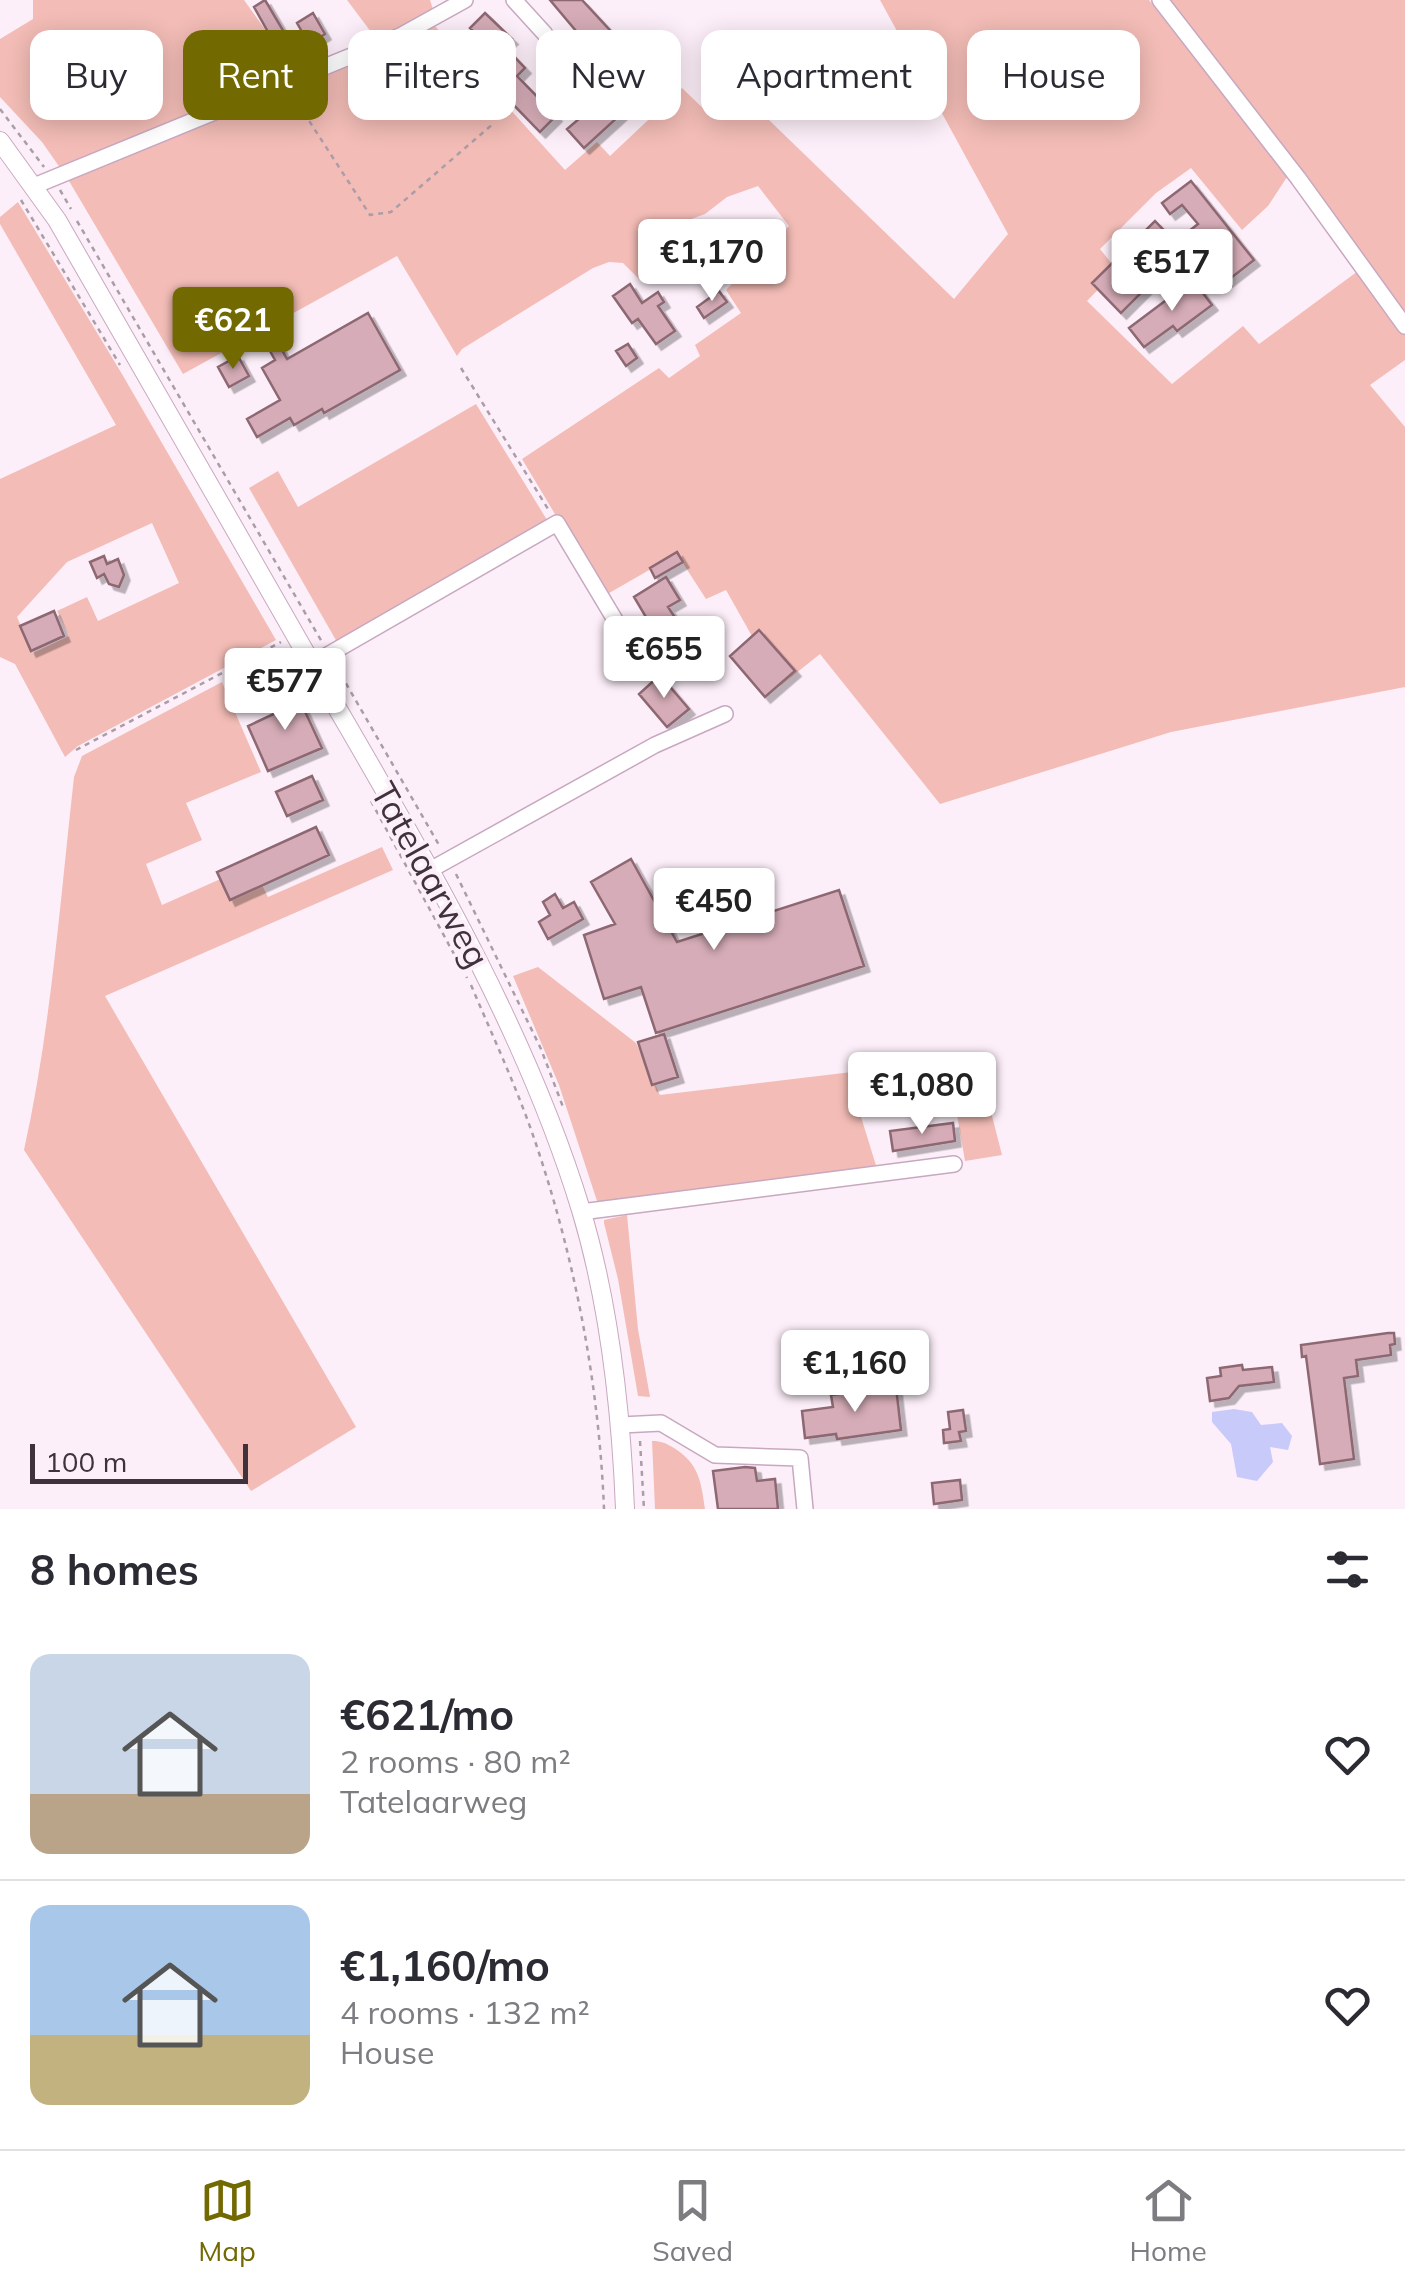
<!DOCTYPE html>
<meta charset="utf-8">
<style>
:root{--surface:#fff;--page:#f2f2f3;--text:#2b2b33;--muted:#7c7c81;--line:#e1e1e2;--accent:#726901}
body{margin:0;font-family:Mulish,sans-serif;background:var(--page);color:var(--text);height:100vh;display:flex;flex-direction:column;font-size:38px;white-space:nowrap}
*{box-sizing:border-box;margin:0}
p{font-size:32px;color:var(--muted)}
.icon{flex:none;width:55px;height:55px;fill:none;stroke:currentColor;stroke-width:2;stroke-linecap:round;stroke-linejoin:round}
.map{position:relative;height:1509px;overflow:hidden}
.drawer{display:flex;flex-direction:column;background:var(--surface);flex:1}
.drawer>*{flex:none}
.banner{position:absolute;left:30px;top:30px;width:1345px;height:90px;display:flex;gap:20px}
.scale{position:absolute;left:30px;bottom:25px;width:218px;box-sizing:border-box;padding-left:10px;border:5px solid #3f323c;border-top:0;font-size:28px;line-height:35px;white-space:nowrap;color:#3f323c;-webkit-text-stroke:8px #fdeff9;paint-order:stroke}
.price{position:absolute;translate:-50% -85px;padding:0 22px;border-radius:10px;background:#fff;color:#222;font-size:32px;line-height:65px;filter:drop-shadow(0 2px 5px #0008)}
.price::after{content:'';position:absolute;left:50%;top:60px;width:30px;height:22px;margin-left:-15px;background:inherit;clip-path:polygon(0 0,100% 0,50% 100%)}
.price.selected{background:var(--accent);color:#fff}
ul{padding:0;list-style:none}
li{display:flex;align-items:center;gap:30px;height:250px;padding:0 30px}
li+li{border-top:2px solid var(--line)}
li span{display:grid;place-items:center;flex:none;width:280px;height:200px;border-radius:20px;color:#555}
li>.icon{margin-inline-start:auto}
span .icon{width:120px;height:120px;fill:#fffc;stroke-width:1}
li b{font-size:42px}
h2{display:flex;justify-content:space-between;align-items:center;height:120px;padding:0 30px;font-size:42px}
.pill{padding:0 35px;border-radius:20px;background:var(--surface);box-shadow:0 5px 25px #0003;font-size:35px;line-height:90px}
.pill.selected{background:var(--accent);color:#fff}
.dock{display:flex;justify-content:space-around;align-items:center;height:140px;border-top:2px solid var(--line);background:var(--surface);font-size:28px;color:var(--muted)}
.dock a{display:grid;justify-items:center;gap:5px}
.dock .selected{color:var(--accent)}
.map>svg:first-child{display:block}
</style>
<div class="map">
<svg width="1405" height="1509" viewBox="0 0 1405 1509">
<defs>
<filter id="shadow"><feDropShadow dx="5.5" dy="5.5" stdDeviation="0" flood-color="#0004"/></filter>
</defs>
<rect width="100%" height="100%" fill="#fdeff9"/>
<!-- green -->
<path fill="#f3bcb6" fill-rule="evenodd" d="M33,0H244L297,74L63,172L42,142L0,97V39L33,19Z
M347,0H430L434,12L377,40Z
M880,0H1149L1287,177L1268,206L1242,230L1191,168L1156,193L1100,249L1117,270L1087,301L1172,384L1243,326L1259,344L1358,271L1405,335V360L1370,385L1405,427V687L1171,732L940,804L820,654L780,686L726,590L706,599L677,554L604,596L522,459L659,368L669,378L700,356L695,345L741,313L726,290L789,226L758,186L727,197L705,214L672,226L642,251L648,264L647,276L639,279L623,263L609,262L593,268L462,349L457,356L397,256L183,374L69,181L434,25L565,170L597,142L610,156L682,88L710,115L737,89L954,299L1008,234Z
M1163,0H1405V316Z
M18,202L122,374L276,640L78,746L65,757L15,664L0,657V479L116,425L0,224V217ZM152,523L179,583L98,621L87,597L57,611L69,636L33,653L17,617L67,562Z
M476,404L547,520L543,529L337,642L249,488L278,471L298,507Z
M222,682L261,772L186,803L202,840L146,864L162,905L252,865L268,897L382,847L393,870L105,996L356,1427L251,1491L24,1150C51,1028 60,902 74,777L82,756Z
M538,967L636,1043L660,1095L977,1057L1002,1155L965,1161L953,1091L858,1107L878,1172L598,1204L559,1085L513,976Z
M627,1215L638,1329L650,1397L638,1396L618,1279L604,1223V1220Z
M652,1441C662,1441 665,1443 674,1448C699,1464 701,1481 705,1509H655Z"/>
<!-- water -->
<path fill="#c8cafa" d="M1234,1409L1252,1412L1261,1425L1282,1423L1292,1436L1288,1450L1270,1447L1273,1462L1257,1481L1237,1477L1231,1444L1212,1422V1412Z"/>
<!-- building -->
<path fill="#d5acb7" stroke="#8d6872" stroke-width="2.5" filter="url(#shadow)" d="M265,0L284,32L272,39L254,7Z
M550,0H582L618,39L600,54L589,42L587,44Z
M313,13L325,34L309,44L297,23Z
M485,13L512,39L504,46L525,68L517,76L556,116L540,132L501,92L486,106L473,93L502,61L470,28Z
M627,78L642,95L584,148L567,129Z
M1191,181L1254,260L1227,281L1194,240L1121,313L1092,283L1155,221L1175,242L1198,224L1182,205L1170,214L1162,203Z
M1193,280L1212,305L1177,331L1173,326L1144,347L1129,328Z
M630,284L642,303L658,292L664,302L658,306L675,331L656,344L638,319L632,323L613,296Z
M719,291L727,302L704,318L697,307Z
M368,313L400,370L324,413L322,409L294,425L290,418L257,437L247,419L280,400L262,368L275,360L260,333L270,328L287,359Z
M628,344L637,358L626,366L616,351Z
M238,356L249,376L229,387L218,367Z
M677,552L683,562L655,578L650,568Z
M104,556L107,564L118,559L124,575L119,587L109,584L104,574L97,578L90,562Z
M666,577L680,600L668,607L674,616L653,629L634,597Z
M54,611L64,636L31,651L20,626Z
M759,630L795,671L765,697L730,656Z
M660,675L689,709L667,727L639,694Z
M296,692L322,748L268,771L248,726L276,713L271,703Z
M312,776L323,800L287,816L276,792Z
M316,827L329,855L230,900L217,872Z
M631,859L677,942L839,890L864,966L656,1033L641,987L604,999L584,935L615,924L591,882Z
M555,894L563,908L574,902L583,919L548,939L539,922L550,915L543,902Z
M664,1034L678,1077L652,1085L638,1042Z
M953,1123L955,1141L893,1151L890,1131Z
M1388,1333H1394L1395,1344L1390,1345L1391,1355L1356,1360L1358,1376L1344,1378L1354,1459L1320,1464L1306,1356L1302,1357L1301,1345Z
M1242,1365L1243,1370L1272,1367L1274,1382L1239,1386L1229,1398L1210,1401L1207,1378L1221,1376L1220,1368Z
M896,1387L901,1430L837,1439L836,1434L805,1438L802,1411L833,1407L831,1395Z
M963,1410L966,1431L959,1432L961,1441L944,1443L943,1430L950,1429L948,1412Z
M745,1467L755,1468L757,1481L775,1479L778,1509H718L713,1471Z
M960,1480L962,1500L934,1504L932,1483Z"/>
<g fill="none" stroke-linecap="round" stroke-linejoin="round">
<defs>
<path id="minor" d="M514,0L545,34
M1160,0L1298,178L1405,326
M34,186L400,36L465,0
M312,664L557,523L639,660
M430,870L655,745L725,714
M581,1212L954,1164
M621,1425L661,1423L715,1455L800,1458L805,1509"/>
<path id="major" d="M0,141L57,220C147,376 236,531 325,687C422,855 524,1023 581,1210C610,1306 621,1409 625,1509"/>
</defs>
<!-- minor casing -->
<use href="#minor" stroke="#c8a8c0" stroke-width="18"/>
<!-- major casing -->
<use href="#major" stroke="#c8a8c0" stroke-width="20"/>
<!-- path -->
<path stroke="#ab9da7" stroke-width="2.5" stroke-dasharray="5 5" stroke-linecap="butt" d="M293,96L370,215L391,212L494,123
M0,109L44,167
M60,190L71,209
M21,200L120,365
M77,221L322,642
M461,368L548,509
M336,666L439,845
M76,750L281,642
M371,801L467,978
M456,874L541,1049L563,1107
M471,985C493,1037 517,1088 535,1141C575,1259 599,1384 604,1509
M640,1441L644,1509"/>
<!-- minor -->
<use href="#minor" stroke="#fff" stroke-width="15"/>
<!-- major -->
<use href="#major" stroke="#fff" stroke-width="18"/>
</g>
<g text-anchor="middle" stroke-width="8" stroke-linejoin="round" paint-order="stroke">
<!-- street labels -->
<g font-size="35" fill="#3f323c" stroke="#fdeff9">
<text transform="translate(430 875) rotate(61)" y="12">Tatelaarweg</text>
</g>
</g>
</svg>
<div class="scale">100 m</div>
<b class="price" style="left:712px;top:304px">€1,170</b>
<b class="price" style="left:1172px;top:314px">€517</b>
<b class="price selected" style="left:233px;top:372px">€621</b>
<b class="price" style="left:664px;top:701px">€655</b>
<b class="price" style="left:285px;top:733px">€577</b>
<b class="price" style="left:714px;top:953px">€450</b>
<b class="price" style="left:922px;top:1137px">€1,080</b>
<b class="price" style="left:855px;top:1415px">€1,160</b>
<div class="banner">
<a class="pill">Buy</a>
<a class="pill selected">Rent</a>
<a class="pill">Filters</a>
<a class="pill">New</a>
<a class="pill">Apartment</a>
<a class="pill">House</a>
</div>
</div>
<section class="drawer">
<h2>8 homes<svg class="icon" aria-label="filters" viewBox="0 0 24 24"><path d="M4 7h16M4 17h16"/><circle cx="9" cy="7" r="2"/><circle cx="15" cy="17" r="2"/></svg></h2>
<ul>
<li><span style="background:linear-gradient(#c9d6e8 70%,#b9a48a 0)"><svg class="icon" aria-label="home" viewBox="0 0 24 24"><path d="M3 11l9-7 9 7M6 9v11h12V9"/></svg></span><div><b>€621/mo</b><p>2 rooms · 80 m²</p><p>Tatelaarweg</p></div><svg class="icon" aria-label="heart" viewBox="0 0 24 24"><path d="M12 20l-8-8c-3-5 5-10 8-4 3-6 11-1 8 4z"/></svg></li>
<li><span style="background:linear-gradient(#a9c7e8 65%,#c2b280 0)"><svg class="icon" aria-label="home" viewBox="0 0 24 24"><path d="M3 11l9-7 9 7M6 9v11h12V9"/></svg></span><div><b>€1,160/mo</b><p>4 rooms · 132 m²</p><p>House</p></div><svg class="icon" aria-label="heart" viewBox="0 0 24 24"><path d="M12 20l-8-8c-3-5 5-10 8-4 3-6 11-1 8 4z"/></svg></li>
</ul>
</section>
<nav class="dock">
<a class="selected"><svg class="icon" aria-label="map" viewBox="0 0 24 24"><path d="M3 6l6-2 6 2 6-2v14l-6 2-6-2-6 2zM9 4v14M15 6v14"/></svg>Map</a>
<a><svg class="icon" aria-label="saved" viewBox="0 0 24 24"><path d="M7 4h10v16l-5-4-5 4z"/></svg>Saved</a>
<a><svg class="icon" aria-label="home" viewBox="0 0 24 24"><path d="M3 11l9-7 9 7M6 9v11h12V9"/></svg>Home</a>
</nav>
